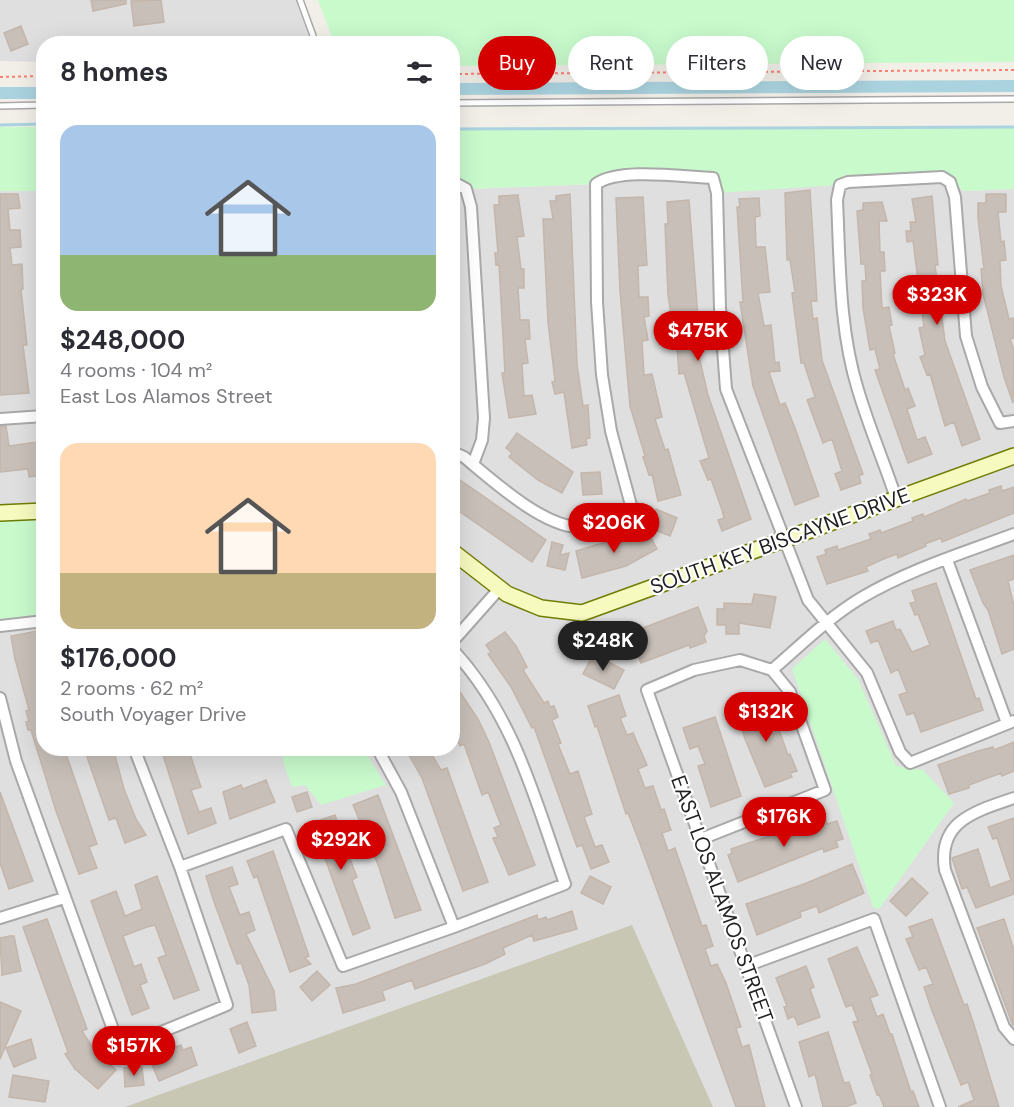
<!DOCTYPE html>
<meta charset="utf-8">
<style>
:root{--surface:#fff;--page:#f7f7f7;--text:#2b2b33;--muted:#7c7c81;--accent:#d40000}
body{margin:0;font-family:"DM Sans",sans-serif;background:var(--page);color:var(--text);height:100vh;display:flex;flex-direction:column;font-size:22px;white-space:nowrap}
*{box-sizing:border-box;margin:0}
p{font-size:20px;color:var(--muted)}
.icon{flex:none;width:33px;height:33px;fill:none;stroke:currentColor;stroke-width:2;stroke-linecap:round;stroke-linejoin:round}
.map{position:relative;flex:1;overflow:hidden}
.drawer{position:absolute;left:36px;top:36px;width:424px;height:720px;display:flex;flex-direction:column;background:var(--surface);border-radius:24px;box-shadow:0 6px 24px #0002}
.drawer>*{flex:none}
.guide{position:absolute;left:478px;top:36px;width:446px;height:54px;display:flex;gap:12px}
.price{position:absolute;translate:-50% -51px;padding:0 14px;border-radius:21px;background:var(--accent);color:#fff;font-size:20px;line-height:39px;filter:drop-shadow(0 2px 3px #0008)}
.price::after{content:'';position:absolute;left:50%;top:36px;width:18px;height:14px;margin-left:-9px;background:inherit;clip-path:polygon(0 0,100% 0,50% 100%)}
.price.selected{background:#222;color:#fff}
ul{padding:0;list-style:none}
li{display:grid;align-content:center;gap:12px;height:318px;padding:0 24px}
li span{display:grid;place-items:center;height:186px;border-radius:18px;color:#555}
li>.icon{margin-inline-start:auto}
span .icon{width:108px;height:108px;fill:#fffc;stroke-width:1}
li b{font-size:26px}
h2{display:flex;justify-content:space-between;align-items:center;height:72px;padding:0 24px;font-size:26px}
.pill{padding:0 21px;border-radius:27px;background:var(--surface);box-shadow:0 6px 24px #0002;font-size:21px;line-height:54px}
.pill.selected{background:var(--accent);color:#fff}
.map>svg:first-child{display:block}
</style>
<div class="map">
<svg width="1014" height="1107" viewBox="0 0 1014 1107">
<rect width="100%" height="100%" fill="#f2efe9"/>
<!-- residential -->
<path fill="#e0dfdf" d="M0,0H296L311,43L44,44L43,62L0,61Z
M606,177L840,185L950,182L964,191L1014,189V1107H0V626L43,621L44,748H453V182L466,189L596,184Z
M0,191H43V511L0,513Z"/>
<!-- construction -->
<path fill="#c7c7b4" d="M632,925L713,1107H125Z"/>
<!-- park -->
<path fill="#c8facc" d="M318,0H1014V62L453,66V44L334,43Z
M0,127H43V191H0Z
M453,128H1014V189L964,191L950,182L840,185L717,193L712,178L631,175L596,184L466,189L453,182Z
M43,511V621L0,626V513Z
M825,639L858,679L896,766L923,770L954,803L879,909L873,907L792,669Z
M284,749H363L386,785L321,805L305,785L292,787L283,762Z"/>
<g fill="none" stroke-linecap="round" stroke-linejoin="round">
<!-- stream -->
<path stroke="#aad3df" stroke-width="3" d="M0,125L44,124
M453,129L1014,127"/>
<!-- canal -->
<path stroke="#aad3df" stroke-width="12" d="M453,89L1014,86
M0,93H44"/>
</g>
<!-- building -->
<path fill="#c7bfb8" stroke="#c4b6ab" stroke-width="1.5" d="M91,0H126V4L93,11Z
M161,0L164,22L134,26L131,1Z
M21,26L28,44L11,51L4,33Z
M810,190L817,301H811L813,319L817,318L822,360L863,474L859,476L861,483L841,490L835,474L842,471L832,439L823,443L807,400L815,397L804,363H801L792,293L795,292L790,260H787L785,193Z
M0,194H18L20,208L8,209L10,230H20L21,247L10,248L12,265L22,264L23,289H21L27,345H23L29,393L0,395Z
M570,194L577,364L583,406L588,405L590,438L586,439L587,445L572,448L564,392L555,394L552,382L555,381L548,322L543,219H553L550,201H556V196Z
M986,194H1006V212H998L1001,242L1004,241L1006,260L1000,261L1001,286L1009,319L1014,318V338L1010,339L1014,350L1013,403L1004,377L983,294L981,269H984L978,218V203H986Z
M518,195L524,236L517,237L521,269H524V288H518L520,320H529L530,339H525L528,363L522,364L524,396L532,395L536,414L509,418L502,373H505L499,264L496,265L495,253H498L494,205H499V196Z
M932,196L938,265H935L945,341L980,439L962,446L954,422L945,426L930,374L927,375L920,357L925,355L919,328L924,327L913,241L907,242L906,231H911L910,222H916L912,199Z
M643,197L647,265L638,266L639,297H648L649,316L644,317L648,340L642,341L644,375L652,374L662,417L655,419L665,450L668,449L681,495L658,501L652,474L649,475L643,457L645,456L630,406L620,291L616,198Z
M759,198L760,216L755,217L756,247H765L770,292L758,293L764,326L771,325L775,363L779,362L780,371L769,372L780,405L785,403L795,428L819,496L795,505L753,386L740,302H743L737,207H740L739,199Z
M689,200L698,318L694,319L698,352L708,395L751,519L722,531L718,520L724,518L722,510L711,479L708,480L700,461L709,458L684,373L679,374L675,320L672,321L668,295L665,224H668L667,202Z
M882,202L887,221H879L880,252H884L885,271H880L882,308L889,307L892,325L889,326L895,353L893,354L905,390L908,388L915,406L907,409L917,440L925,437L932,454L908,463L875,370L880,369L875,349L870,350L863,308L862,281H866L865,264H861L857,211L863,210V203Z
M0,426H6L9,446L44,441V475L29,477L28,469L0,472Z
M517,433L573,472L562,493L538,480L509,457L512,453L506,448Z
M600,472L602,494L583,495L581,473Z
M453,475L546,540L532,562L453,507Z
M1001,486L1002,491L1014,487V513L942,542L941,538L925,544L926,546L898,558L897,554L881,560L866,567L868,571L827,584L817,557L826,554L825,550L837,546L838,550L871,539L869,534L880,530L881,533L913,521L912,518L923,514L924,517L966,499L967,501L990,493L989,490Z
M656,509L677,518L670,536L648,527Z
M647,530L657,549L626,566L582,578L576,551L619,538L620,541L638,532L643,540Z
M552,542L563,545L560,555L569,553L565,570L547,566Z
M1014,555V579L1008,581L1014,606V649L1002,654L988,610L983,603L970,570Z
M936,583L976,699L979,698L983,710L921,732L914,713L907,715L899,695L907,692L898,669L891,673L878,640L871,643L866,631L893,621L896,630L900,629L912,652L930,645L918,614L915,615L910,603L916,602L912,591Z
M754,594L776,597L770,628L739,623V634H726V625H717V609H724V603L752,604Z
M698,607L707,631L704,636L706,642L690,648L689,645L641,663L635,647L632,653L626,655L622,643L629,640L627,634Z
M38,631L44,671V748H64L97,844L89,847L97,868L79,874L56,811L31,730H28L26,722L29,721L26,711L29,710L15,659L11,636Z
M505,632L516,646L527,667L523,670L544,703L548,701L550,707L554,706L558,717L552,720L561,743L558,744L570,774L578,771L592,814L584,817L595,847L602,845L609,862L591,869L582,845L577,847L534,727L532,728L511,687L488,654L491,652L486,645Z
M593,654L624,670L614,689L583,674Z
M460,692L478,719L489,742L535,865L509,875L493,838L498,837L494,828L501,825L488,792L482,795L464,744L460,746L453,731V697Z
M619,695L626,716L620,718L627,735L633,733L647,765L638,769L645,788L653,786L661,810L664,809L671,830L662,833L668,851L675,848L702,926L706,925L713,946L705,949L711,966L717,964L726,983L741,1027L736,1028L742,1047L749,1045L765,1107H736L639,841L628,813L626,814L597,726L595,727L588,706Z
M762,700L763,704L769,702L788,755L790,754L797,771L790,773L792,777L765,787L745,739L736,709Z
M715,717L741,796L711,807L698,766L705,764L698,746L690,749L683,728Z
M1014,742V771L1002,776L1001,773L969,785V788L949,794L938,765L978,751L993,747L994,750Z
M102,748H113L124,789L136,819L146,835L125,843L116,818L109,820L86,754Z
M173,748H188L201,787L191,790L199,812L211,808L216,823L188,834L162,752Z
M419,748H428L441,770L447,768L488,882L463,891L422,778L409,755Z
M266,780L275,802L230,819L223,792L241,785L243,789Z
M0,792L33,881L9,889L0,863Z
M307,792L312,807L297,812L292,797Z
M378,795L421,910L395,918L379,867L353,805Z
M335,815L342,836L345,835L352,853L348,854L357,877L352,880L370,928L353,935L312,823Z
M825,818L827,824L837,821L843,839L836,841L838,847L824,852L823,848L738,882L728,855L732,853L731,849L784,831L783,829L804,821L805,825Z
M1014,818V894L976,908L967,887L962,889L952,858L978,849L990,888L1011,880L997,838L993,839L988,827Z
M273,851L309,956L305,958L311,964L290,972L257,876L254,878L247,861Z
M852,864L864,893L819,913L817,906L800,912L801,917L757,935L746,904L804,884Z
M232,867L238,884L229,887L240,915L249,912L255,930L246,934L274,991L276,1010L252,1013L249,985L241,963L237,964L213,899L206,876Z
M157,876L199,990L174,999L158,958L166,955L155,925L147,927L123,936L134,967L141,964L147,982L140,985L149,1008L132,1015L91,901L116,891L125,916L142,909L135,885Z
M590,876L611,887L603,904L581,893Z
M912,878L928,893L906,916L890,901Z
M572,911L577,929L534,941L532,935L503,948L505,954L485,964L415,989L412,980L382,991L385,1000L343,1013L336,988L356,984L537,915L538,920L546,917L547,920Z
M47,919L87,1029L82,1031L100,1059L102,1057L116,1070L98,1089L75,1069L65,1054L68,1052L23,927Z
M932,919L964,1005L967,1004L974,1025L999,1107H958L974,1100L968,1082L961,1085L931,1008L924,987L933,984L926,967L919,970L906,939L913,937L909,927Z
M1004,919L1014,950L1013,1026L977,928Z
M10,936H14L21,971L2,975L0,938Z
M857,947L878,995L870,998L877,1017L883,1014L890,1034H892L911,1092L913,1091L919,1107H884L879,1094L877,1095L870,1075L872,1074L853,1022L858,1021L852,1005L846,1007L828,959Z
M806,966L814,987L810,989L820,1017L798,1025L794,1016L788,1019L784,1007L787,1006L776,978Z
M317,971L330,985L312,1001L300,987Z
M0,1002L21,1011L0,1059Z
M247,1022L256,1046L239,1053L230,1029Z
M828,1032L844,1083L849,1082L856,1103L845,1107H823L815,1074L809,1077L799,1042Z
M31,1039L36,1058L14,1067L6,1048Z
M181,1045L183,1050L191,1047L197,1065L159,1081L149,1058Z
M142,1067L144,1085L125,1087L124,1068Z
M13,1075L49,1081L45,1102L9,1097Z"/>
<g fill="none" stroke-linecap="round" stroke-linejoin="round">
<defs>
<path id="lane" d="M300,0L316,44
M453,103L1014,99
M0,106L44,105"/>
<path id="street" d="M453,182L466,189L471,207L484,418L482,440L473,464
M0,419L44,416
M453,452L464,457C492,480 542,526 578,527C594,527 616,515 632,509L611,431L602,375L597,302L596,184C620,167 683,177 713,178L717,193L720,308L726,389L808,600L867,673L900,752L910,763L1014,721
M896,498C884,462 869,427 858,390C839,329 840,263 837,200L840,185L848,182L942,177L950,182L955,197L966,336L982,387L1000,423L1014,421
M947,560L1007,723
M0,626L44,621
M453,641L500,588
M772,670L740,660L694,670L647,690L796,1107
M772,670C801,645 828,618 861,598C908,570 963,553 1014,534
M0,698L16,761L120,1049L227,1005L180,867L134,748
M377,748L401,792L454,927
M1014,798C977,811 937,820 945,870L1004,1027L1014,1039
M701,839L825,790L790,692L772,670
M180,867L286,829L343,966L454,927L565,884C535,800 515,717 453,650
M0,918L64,898
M746,966L874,919L940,1107"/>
<path id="secondary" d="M0,513L44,511
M453,552L507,594L541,608L582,613L1014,456"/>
</defs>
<!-- lane casing -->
<use href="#lane" stroke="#a9a9a9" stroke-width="8"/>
<!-- street casing -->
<use href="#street" stroke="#a9a9a9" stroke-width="14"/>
<!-- secondary casing -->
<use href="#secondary" stroke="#707d05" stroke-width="18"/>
<!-- path -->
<path stroke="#fa8072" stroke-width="2" stroke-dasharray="3 3" stroke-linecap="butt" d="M453,74L1014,70
M0,77L44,76"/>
<!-- lane -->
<use href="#lane" stroke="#fff" stroke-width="5"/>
<!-- street -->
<use href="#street" stroke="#fff" stroke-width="10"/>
<!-- secondary -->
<use href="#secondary" stroke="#f7fabf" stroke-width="15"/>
</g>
<g text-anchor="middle" stroke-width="4.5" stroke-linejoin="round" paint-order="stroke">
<!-- street labels -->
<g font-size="21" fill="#222" stroke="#fff">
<text transform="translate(780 541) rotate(-20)" y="7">SOUTH KEY BISCAYNE DRIVE</text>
<text transform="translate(722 899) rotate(70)" y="7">EAST LOS ALAMOS STREET</text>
</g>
</g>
</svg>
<b class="price" style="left:937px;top:326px">$323K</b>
<b class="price" style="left:698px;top:362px">$475K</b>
<b class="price" style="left:614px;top:554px">$206K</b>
<b class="price selected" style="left:603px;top:672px">$248K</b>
<b class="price" style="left:766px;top:743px">$132K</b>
<b class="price" style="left:784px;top:848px">$176K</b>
<b class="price" style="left:341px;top:871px">$292K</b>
<b class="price" style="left:134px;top:1077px">$157K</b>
<div class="guide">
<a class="pill selected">Buy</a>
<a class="pill">Rent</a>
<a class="pill">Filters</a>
<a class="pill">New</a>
</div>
<section class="drawer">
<h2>8 homes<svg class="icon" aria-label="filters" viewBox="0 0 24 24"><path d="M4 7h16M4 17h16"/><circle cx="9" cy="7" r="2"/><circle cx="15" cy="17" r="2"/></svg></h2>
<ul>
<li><span style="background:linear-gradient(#a9c7e8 70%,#8fb573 0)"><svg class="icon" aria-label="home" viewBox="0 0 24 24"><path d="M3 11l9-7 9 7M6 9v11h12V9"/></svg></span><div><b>$248,000</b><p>4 rooms · 104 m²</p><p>East Los Alamos Street</p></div></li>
<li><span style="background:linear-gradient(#ffd9b3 70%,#c2b280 0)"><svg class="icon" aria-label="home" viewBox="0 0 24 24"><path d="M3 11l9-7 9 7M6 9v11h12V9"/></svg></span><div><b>$176,000</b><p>2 rooms · 62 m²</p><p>South Voyager Drive</p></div></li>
</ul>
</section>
</div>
